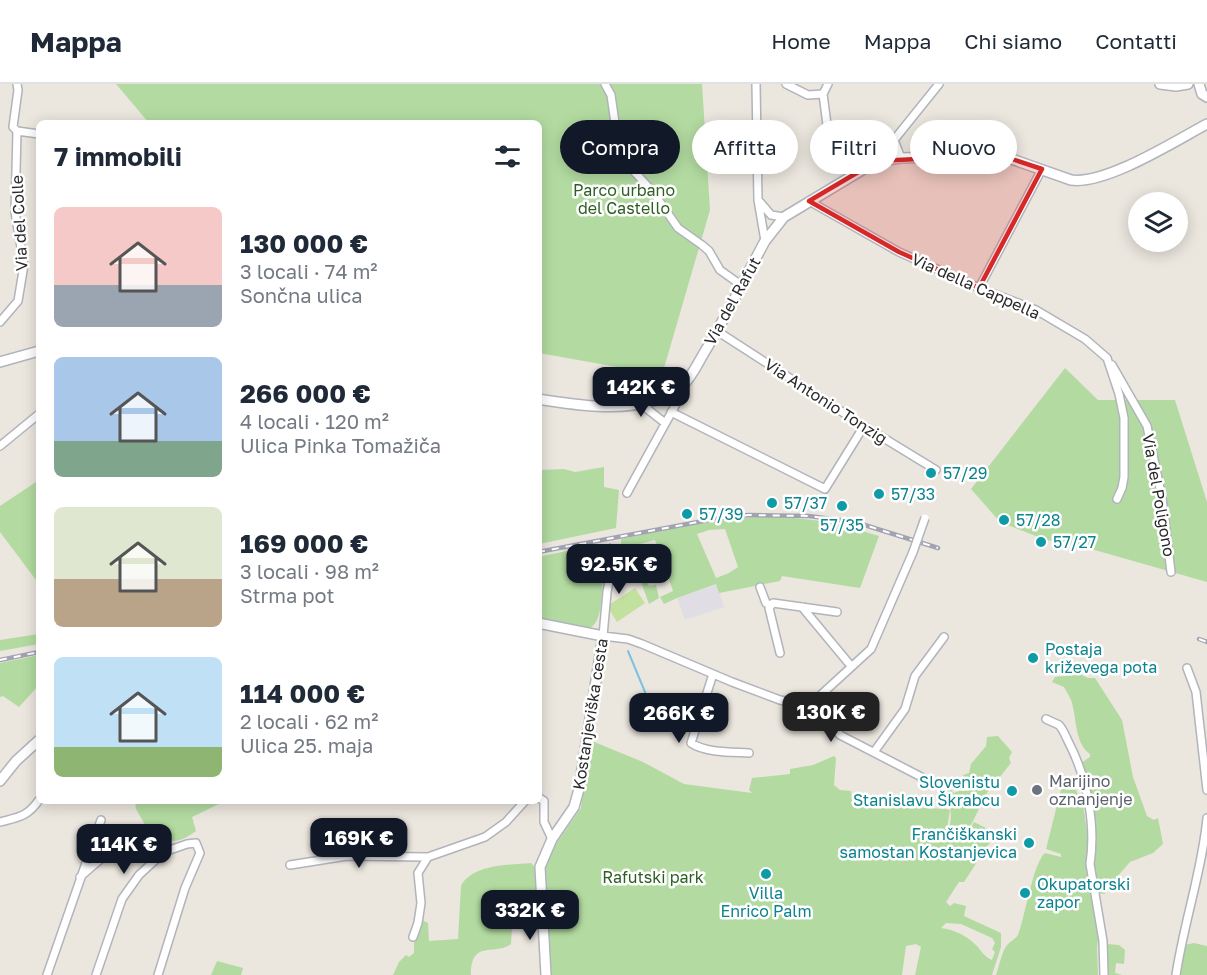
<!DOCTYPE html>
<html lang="it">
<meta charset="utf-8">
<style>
:root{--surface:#fff;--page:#f6f6f7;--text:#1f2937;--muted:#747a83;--line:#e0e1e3;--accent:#111827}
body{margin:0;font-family:"Golos Text",sans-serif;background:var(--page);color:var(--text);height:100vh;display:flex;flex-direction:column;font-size:22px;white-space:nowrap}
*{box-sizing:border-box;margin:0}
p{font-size:20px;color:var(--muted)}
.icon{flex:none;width:33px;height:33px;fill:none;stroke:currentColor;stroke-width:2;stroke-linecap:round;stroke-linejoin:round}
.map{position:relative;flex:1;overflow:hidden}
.drawer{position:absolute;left:36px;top:36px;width:506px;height:684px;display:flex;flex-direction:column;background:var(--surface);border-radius:9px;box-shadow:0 3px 15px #0003}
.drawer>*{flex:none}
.banner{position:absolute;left:560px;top:36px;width:556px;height:54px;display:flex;gap:12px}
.tools{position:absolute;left:1128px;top:108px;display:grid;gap:12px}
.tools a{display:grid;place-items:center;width:60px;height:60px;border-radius:50%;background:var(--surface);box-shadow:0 3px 15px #0003;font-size:30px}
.price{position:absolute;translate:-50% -51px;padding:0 14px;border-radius:12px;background:var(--accent);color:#fff;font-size:20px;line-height:39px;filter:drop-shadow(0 2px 3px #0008)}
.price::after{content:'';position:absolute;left:50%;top:36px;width:18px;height:14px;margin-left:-9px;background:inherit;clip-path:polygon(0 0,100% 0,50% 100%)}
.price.current{background:#222;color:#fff}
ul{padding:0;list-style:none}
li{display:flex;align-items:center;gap:18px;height:150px;padding:0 18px}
li span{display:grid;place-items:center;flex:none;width:168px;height:120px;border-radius:9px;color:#555}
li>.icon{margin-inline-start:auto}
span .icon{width:72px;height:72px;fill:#fffc;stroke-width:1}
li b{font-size:26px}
h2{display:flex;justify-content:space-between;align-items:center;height:72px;padding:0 18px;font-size:26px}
.tag{padding:0 21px;border-radius:27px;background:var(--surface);box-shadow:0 3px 15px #0003;font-size:21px;line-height:54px}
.tag.current{background:var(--accent);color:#fff}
header{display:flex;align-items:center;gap:36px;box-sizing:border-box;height:84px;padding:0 30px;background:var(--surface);border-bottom:2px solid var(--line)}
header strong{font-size:28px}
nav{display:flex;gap:33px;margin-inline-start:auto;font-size:21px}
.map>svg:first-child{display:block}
</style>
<header>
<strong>Mappa</strong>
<nav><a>Home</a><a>Mappa</a><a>Chi siamo</a><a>Contatti</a></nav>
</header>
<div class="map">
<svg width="1207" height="891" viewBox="0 0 1207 891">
<rect width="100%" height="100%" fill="#ebe6de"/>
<!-- industrial -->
<path fill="#e0dee4" d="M717,500L724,523L685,536L677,514Z"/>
<!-- green -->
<path fill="#b3dba1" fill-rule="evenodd" d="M116,0H702L710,126L662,291L539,269L538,39H149Z
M1065,284L1098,316H1175L1207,418V498L1077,461L1046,456L1000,438L971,405Z
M604,383V403L619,406L616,444L539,460V386L564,385L575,388Z
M39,396V500L0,448V422Z
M761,433H785L831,438L879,452L860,504L782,492L780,497L719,509L716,500L677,514L664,520L660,513L673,507L655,456L632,462L649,502L656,501L659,514L649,520L634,479L621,462V455C668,445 713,435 761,433ZM725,445L738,483L729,489L716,494L697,450L709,446Z
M571,466L576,496H603C601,510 603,537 590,544L539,535L538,473Z
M39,550V560L0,567V556Z
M39,571V601L19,623L3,612L0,613V579Z
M1080,590L1088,594H1095L1122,636L1133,693L1147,732L1154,736L1158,734L1163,760L1153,769L1130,778L1110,801L1105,810L1096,809L1094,801L1089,706L1081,679L1090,673V670C1074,659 1077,632 1071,616C1069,611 1066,607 1064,603L1052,598L1055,593Z
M998,652L1012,668L1009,674L1011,679L987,709L969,745L965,748H956L949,744C953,730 950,720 945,706L949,704L954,709L959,707H968L969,699L964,698L963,691L969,689L971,680L986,662L987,653Z
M587,655L643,678L684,700L752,709L749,706L752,694L790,690V685L813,681L834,672L836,674L834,701L840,706L851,707L852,717L868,718L870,721L946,725L950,726L947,744C956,755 969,751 974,738L996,749L964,798H959L946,818L950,822L954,819L966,822L964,832L1001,849V863L992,891H915L921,863L916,860L906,862L902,891H549L540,783L581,724ZM946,839L961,840L992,854L995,859L992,865L995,868L992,876C985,873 982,868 977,862C967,852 956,846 941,844Z
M1073,696L1078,712L1082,713L1088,755L1086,778L1099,849L1097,863L1098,891H996C999,882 1001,872 1005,864C1008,858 1015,856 1018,851C1025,833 1033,779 1045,769L1061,773V770L1046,765L1063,697Z
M135,717H225L192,733L196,747C178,760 173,758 152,753L136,725Z
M531,779L536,784L538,840L512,843L511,860C494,872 471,855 471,891H393L399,878L406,871L409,873L414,869V854L420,835L428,839L429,857L458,855L461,802C472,780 510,781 531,779Z
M1194,859L1207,862V891H1181L1180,889L1184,861Z
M1108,860L1119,861L1125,866L1124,880L1116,879L1115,889L1122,891H1108Z
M217,877L243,884L241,891H211Z"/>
<!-- pitch -->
<path fill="#c2e19e" d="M635,504L645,519L617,538L607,522Z"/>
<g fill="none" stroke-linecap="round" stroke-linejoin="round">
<!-- stream -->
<path stroke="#7dc3e1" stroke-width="2" d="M604,493L610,460
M628,567L645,608L649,625"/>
<defs>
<path id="street" d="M605,0L611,11L615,39L613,55L618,70L653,108L678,144L702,161L709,167L720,186L741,201
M756,0L758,116L765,157
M786,0L808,11L823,10
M828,0L823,10L829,56L862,86
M17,47L39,50
M901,74L894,56L939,0
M809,117L899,168L979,204L1036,226L1085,255L1107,274L1119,310L1124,334V393L1122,404L1117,415
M760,118L771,131L784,133
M979,204L1042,85
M0,238L18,217L24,181L15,128L17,47L13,43L18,6L17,0
M717,247L864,342L936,386
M1112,281L1147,342L1162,414L1171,488
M641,320L665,339
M671,328L825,405L864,342
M0,362L39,330
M627,409L681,311L685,300
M615,467L607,508L603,552L628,555L642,560L732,598L780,616L805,621L813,618L871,565L913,468
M760,503L766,519L771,521
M802,523L851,582
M780,569L769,524L773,519L837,528
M1187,584L1196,608L1207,706
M713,590L691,659C706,669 732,668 749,669
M813,618L840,651L933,699
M1046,635C1050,637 1055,639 1059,641C1063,645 1066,653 1068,657C1087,693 1096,740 1090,780L1103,857L1104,891
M874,668L905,625L915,592L944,553
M538,713L544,717V738L552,755
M0,738C19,733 27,733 39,716
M290,781L347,772L428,773
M80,793C98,778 145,729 164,768L139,791L122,815L96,891
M413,853L418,839L421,819L418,789L428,773L485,753L506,738L525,717
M47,891L101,736
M158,891L185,804L200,769L196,759L187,760L164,768
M1176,891C1184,838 1202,787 1207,734"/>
<path id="secondary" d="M1160,0L1176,2L1188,0
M1199,0L1202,10L1207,13
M0,278L39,267
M538,315C576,321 619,328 657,316C666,313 678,307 684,300C692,292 698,279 704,269C726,233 745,194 765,157L784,133L877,77L901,74L1000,71L1071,96C1106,101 1175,57 1207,40
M538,539L603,552L579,705L574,723L552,755L540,783L546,891
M0,697L16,677L39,656"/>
</defs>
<!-- street casing -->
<use href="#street" stroke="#b1b4bc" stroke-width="10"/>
<!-- secondary casing -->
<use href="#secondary" stroke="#b1b4bc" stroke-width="12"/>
<!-- street -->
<use href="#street" stroke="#fff" stroke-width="7"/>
<!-- secondary -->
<use href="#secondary" stroke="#fff" stroke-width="9"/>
<defs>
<path id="rail" d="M538,468L714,435L748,431L809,432L855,438L938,464
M1199,555L1207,558
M0,576L39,568"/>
</defs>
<!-- rail casing -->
<use href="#rail" stroke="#a1a3b2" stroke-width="4.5"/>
<!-- rail -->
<use href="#rail" stroke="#fff" stroke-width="2" stroke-dasharray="7" stroke-linecap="butt"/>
<defs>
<path id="street-bridge" d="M913,468L925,434"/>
</defs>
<!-- street-bridge casing -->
<use href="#street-bridge" stroke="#b1b4bc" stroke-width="10" stroke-linecap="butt"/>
<!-- street-bridge -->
<use href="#street-bridge" stroke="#fff" stroke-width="7"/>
</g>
<!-- marked area -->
<path fill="#d62828" fill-opacity="0.2" stroke="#d62828" stroke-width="4.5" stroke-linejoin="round" d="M1000,71L1042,85L979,204L899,168L809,117L877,77Z"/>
<!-- markers -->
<g fill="#0f9aa8" stroke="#fff" stroke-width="2">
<circle cx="931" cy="389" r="6"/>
<circle cx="879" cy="410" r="6"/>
<circle cx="772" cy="419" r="6"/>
<circle cx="842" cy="422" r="6"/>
<circle cx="687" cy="430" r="6"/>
<circle cx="1004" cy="436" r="6"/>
<circle cx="1041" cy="458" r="6"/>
<circle cx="1033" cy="574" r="6"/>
<circle cx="1012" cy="707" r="6"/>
<circle cx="1029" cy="759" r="6"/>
<circle cx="766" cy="790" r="6"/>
<circle cx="1025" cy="809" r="6"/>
</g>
<circle fill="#6b7280" stroke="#fff" stroke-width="2" cx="1037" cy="706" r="6"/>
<g text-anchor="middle" stroke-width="5" stroke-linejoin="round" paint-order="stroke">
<!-- park labels -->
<g font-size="16" fill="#2d5f23" stroke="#fff">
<text x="624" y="112">Parco urbano<tspan x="624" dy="18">del Castello</tspan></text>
<text x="653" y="799">Rafutski park</text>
</g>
<!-- street labels -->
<g font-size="16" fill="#2a2a2a" stroke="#fff">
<text transform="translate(19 139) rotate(-93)" y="6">Via del Colle</text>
<text transform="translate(976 202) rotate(24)" y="6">Via della Cappella</text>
<text transform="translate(732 217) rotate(-61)" y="6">Via del Rafut</text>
<text transform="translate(826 317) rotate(33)" y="6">Via Antonio Tonzig</text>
<text transform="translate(1159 411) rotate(80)" y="6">Via del Poligono</text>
<text transform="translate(590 630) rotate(-81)" y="6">Kostanjeviška cesta</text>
</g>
<!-- culture labels -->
<g font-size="16" fill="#0d838f" stroke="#fff" text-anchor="start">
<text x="943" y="395">57/29</text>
<text x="891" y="416">57/33</text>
<text x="784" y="425">57/37</text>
<text x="699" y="436">57/39</text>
<text x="1016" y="442">57/28</text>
<text x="842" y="447" text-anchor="middle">57/35</text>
<text x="1053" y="464">57/27</text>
<text x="1045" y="571">Postaja<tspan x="1045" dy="18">križevega pota</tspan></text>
<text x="1000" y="704" text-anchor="end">Slovenistu<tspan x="1000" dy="18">Stanislavu Škrabcu</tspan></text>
<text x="1017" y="756" text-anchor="end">Frančiškanski<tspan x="1017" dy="18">samostan Kostanjevica</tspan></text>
<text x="1037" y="806">Okupatorski<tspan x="1037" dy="18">zapor</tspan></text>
<text x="766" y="815" text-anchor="middle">Villa<tspan x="766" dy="18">Enrico Palm</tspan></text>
</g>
<!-- worship labels -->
<g font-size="16" fill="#5b616d" stroke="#fff" text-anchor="start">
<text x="1049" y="703">Marijino<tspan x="1049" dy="18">oznanjenje</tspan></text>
</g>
</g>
</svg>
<div class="tools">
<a><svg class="icon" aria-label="layers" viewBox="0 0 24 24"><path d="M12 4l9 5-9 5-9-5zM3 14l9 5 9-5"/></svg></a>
</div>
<b class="price" style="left:641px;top:334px">142K €</b>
<b class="price" style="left:619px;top:511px">92.5K €</b>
<b class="price current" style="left:831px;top:659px">130K €</b>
<b class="price" style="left:679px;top:660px">266K €</b>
<b class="price" style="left:359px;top:785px">169K €</b>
<b class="price" style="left:124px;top:791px">114K €</b>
<b class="price" style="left:530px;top:857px">332K €</b>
<div class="banner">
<a class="tag current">Compra</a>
<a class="tag">Affitta</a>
<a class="tag">Filtri</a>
<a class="tag">Nuovo</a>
</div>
<section class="drawer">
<h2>7 immobili<svg class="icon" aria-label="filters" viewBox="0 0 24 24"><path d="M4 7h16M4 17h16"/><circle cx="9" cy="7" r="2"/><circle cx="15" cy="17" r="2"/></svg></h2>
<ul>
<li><span style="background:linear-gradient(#f6c9c9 65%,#9aa5b1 0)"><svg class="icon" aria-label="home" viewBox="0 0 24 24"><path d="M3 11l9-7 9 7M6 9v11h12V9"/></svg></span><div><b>130 000 €</b><p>3 locali · 74 m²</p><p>Sončna ulica</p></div></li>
<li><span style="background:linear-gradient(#a9c7e8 70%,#7fa58c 0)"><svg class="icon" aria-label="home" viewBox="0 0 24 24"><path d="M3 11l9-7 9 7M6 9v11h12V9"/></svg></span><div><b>266 000 €</b><p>4 locali · 120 m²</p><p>Ulica Pinka Tomažiča</p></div></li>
<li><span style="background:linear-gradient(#dfe7d0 60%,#b9a48a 0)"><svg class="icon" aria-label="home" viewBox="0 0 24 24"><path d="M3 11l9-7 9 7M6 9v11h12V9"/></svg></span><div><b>169 000 €</b><p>3 locali · 98 m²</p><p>Strma pot</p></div></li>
<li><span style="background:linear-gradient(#bfe0f5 75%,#8fb573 0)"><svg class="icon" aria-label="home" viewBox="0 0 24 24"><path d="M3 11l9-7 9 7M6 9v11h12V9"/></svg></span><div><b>114 000 €</b><p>2 locali · 62 m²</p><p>Ulica 25. maja</p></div></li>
</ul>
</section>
</div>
